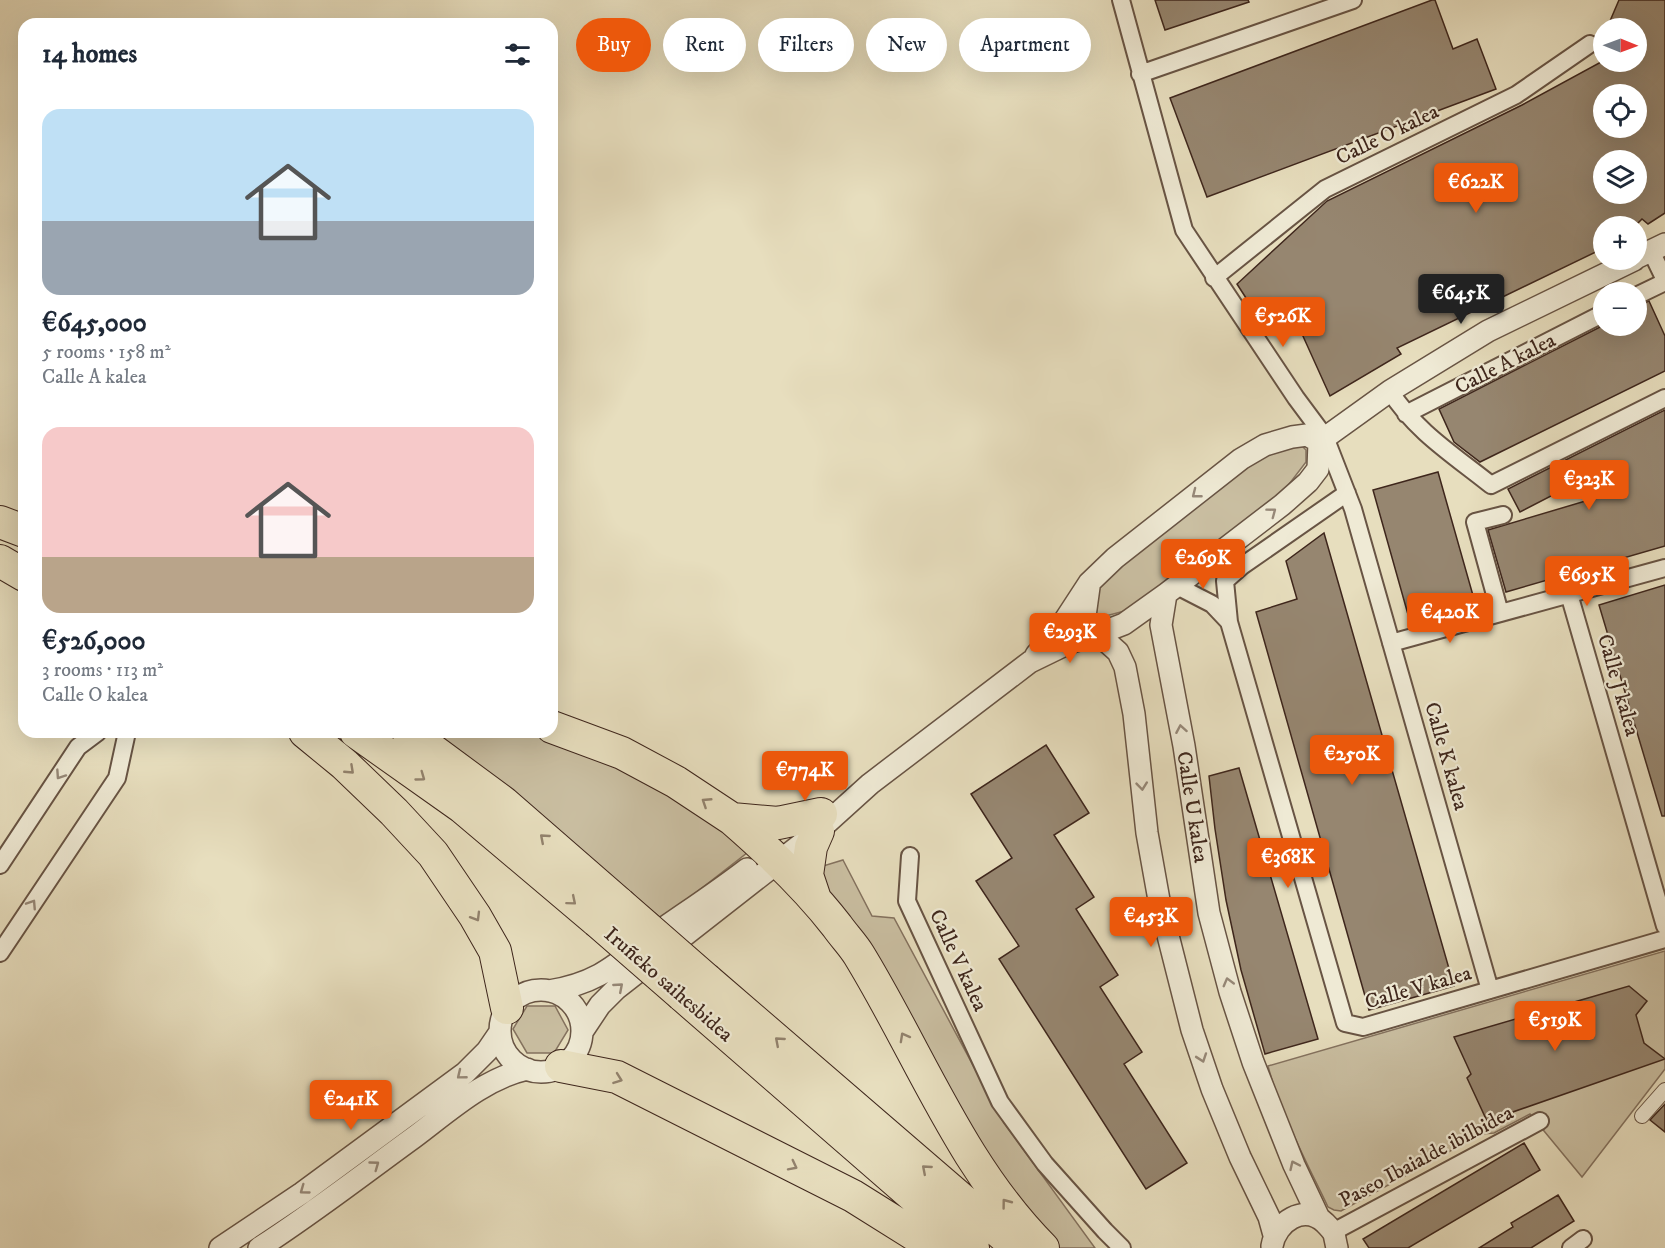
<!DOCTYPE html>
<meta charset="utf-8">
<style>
:root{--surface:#fff;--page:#f6f6f7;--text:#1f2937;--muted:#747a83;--accent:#ea580c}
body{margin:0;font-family:"IM FELL DW Pica",serif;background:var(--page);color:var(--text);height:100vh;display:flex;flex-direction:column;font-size:22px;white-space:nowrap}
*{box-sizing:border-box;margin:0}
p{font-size:20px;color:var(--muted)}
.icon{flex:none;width:33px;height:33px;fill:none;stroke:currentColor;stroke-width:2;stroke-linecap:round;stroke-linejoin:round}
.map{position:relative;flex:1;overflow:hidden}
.side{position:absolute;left:18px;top:18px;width:540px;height:720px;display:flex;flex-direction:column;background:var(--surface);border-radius:18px;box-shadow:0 6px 24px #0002}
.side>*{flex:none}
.banner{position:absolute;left:576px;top:18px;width:570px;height:54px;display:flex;gap:12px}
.needle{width:39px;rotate:91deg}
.buttons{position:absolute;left:1593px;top:18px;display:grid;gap:12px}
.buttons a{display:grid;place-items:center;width:54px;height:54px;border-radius:50%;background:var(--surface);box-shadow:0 6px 24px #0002;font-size:30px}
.price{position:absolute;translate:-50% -51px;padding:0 14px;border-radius:6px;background:var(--accent);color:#fff;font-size:20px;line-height:39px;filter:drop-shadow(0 2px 3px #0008)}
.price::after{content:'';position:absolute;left:50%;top:36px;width:18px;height:14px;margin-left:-9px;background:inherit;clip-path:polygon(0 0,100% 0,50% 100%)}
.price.on{background:#222;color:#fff}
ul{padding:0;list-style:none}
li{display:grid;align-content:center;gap:12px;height:318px;padding:0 24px}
li span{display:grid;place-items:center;height:186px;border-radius:18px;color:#555}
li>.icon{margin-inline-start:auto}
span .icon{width:108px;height:108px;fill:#fffc;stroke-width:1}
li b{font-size:26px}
h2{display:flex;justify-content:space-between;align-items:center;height:72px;padding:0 24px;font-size:26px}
.tag{padding:0 21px;border-radius:27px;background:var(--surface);box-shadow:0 6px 24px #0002;font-size:21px;line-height:54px}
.tag.on{background:var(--accent);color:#fff}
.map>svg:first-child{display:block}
</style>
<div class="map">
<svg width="1665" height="1248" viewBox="0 0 1665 1248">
<rect width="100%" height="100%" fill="#e7debe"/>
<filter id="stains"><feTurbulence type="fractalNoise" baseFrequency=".00333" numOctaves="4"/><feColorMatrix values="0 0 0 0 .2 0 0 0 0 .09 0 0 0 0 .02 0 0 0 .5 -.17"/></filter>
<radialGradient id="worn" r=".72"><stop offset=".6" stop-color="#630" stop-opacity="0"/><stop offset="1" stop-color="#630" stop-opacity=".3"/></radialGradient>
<!-- green -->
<path fill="#cabfa2" stroke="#84725f" stroke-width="1.5" d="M1302,446L1306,450V462L1280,496L1132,609L1102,617L1094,614V595L1103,580L1266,453Z
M433,732H524L609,759L718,819L752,849L662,919L493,776Z
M843,860L872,916L894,918L1004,1123L1095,1248H1059L1033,1223L976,1141L824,888L823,866Z
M1665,951V1069L1582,1177L1530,1114L1494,1133L1481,1134L1341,1211L1334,1210L1328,1207C1307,1163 1280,1112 1268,1066Z
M527,1006H555L568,1030L554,1053H527L513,1029Z"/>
<!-- building -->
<path fill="#968670" stroke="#3e261c" stroke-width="1.5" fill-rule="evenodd" d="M1155,0H1248L1249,2L1165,30Z
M1432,0H1435L1453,49L1477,39L1496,89L1207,197L1170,98Z
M1619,0H1665V213L1648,224L1642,219L1635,226H1604V248L1397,348L1401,354L1330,396L1293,314L1266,329L1237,284L1327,201L1522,105L1601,62H1636V28H1607ZM1604,94H1636V128H1604ZM1604,160H1636V194H1604Z
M1649,301L1665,336V371L1480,462L1454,442L1439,409L1604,325L1636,326V306Z
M1665,410V546L1506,592L1488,530L1619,491L1607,467L1520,512L1508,489Z
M1438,472L1474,599L1409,618L1373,490Z
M1324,533L1454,986L1369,1010L1256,612L1297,599L1286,561Z
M1665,585V816H1662L1599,605Z
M1046,745L1089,813L1054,835L1094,897L1076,909L1118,975L1100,987L1142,1052L1124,1064L1187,1163L1146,1189L999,959L1019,946L976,881L1012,858L971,794Z
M1239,768L1318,1039L1265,1054L1241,970L1226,900L1215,829L1209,776Z
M1629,986L1647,1001L1636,1015L1644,1043L1665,1059L1487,1121L1467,1078L1471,1074L1454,1037Z
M1665,1104V1132L1650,1120Z
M1524,1143L1540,1170L1408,1248H1369L1363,1239Z
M1558,1195L1574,1221L1531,1248H1479L1513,1227L1511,1223Z"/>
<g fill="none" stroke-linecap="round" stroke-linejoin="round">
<defs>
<path id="pedestrian" d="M1642,1116L1665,1090"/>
<path id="minor" d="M1121,0L1184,230L1296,398L1325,437L1353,509L1490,990
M1140,74L1353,0
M1651,251L1665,280
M1214,278L1325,189L1516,95L1590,44
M1636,296L1665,282
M1390,391C1415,431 1455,456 1491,485L1665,398
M1406,414L1604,313
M1177,586L1212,604L1229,622L1345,1023L1363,1027L1665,939
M1569,594L1665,926
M1500,613L1475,522L1503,515
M1229,622L1225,581L1242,566L1347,493
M1391,643L1665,568
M910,856L907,901L1000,1102L1045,1164L1105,1231L1122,1248
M0,865L78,747L98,732
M0,953L117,778L127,732
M1333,1232L1540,1121
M1571,1248L1583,1239"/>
<path id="tertiary" d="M1636,258L1665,244
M1319,442L1390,391L1488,331L1634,260
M1089,587L1085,616L1098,634L1124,624L1166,594L1282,505L1308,482L1318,469L1319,442
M1166,594L1161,625L1184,746L1209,913L1230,992L1253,1062L1294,1165L1319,1218
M1036,655L1059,629L1089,583L1115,558L1241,459L1265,445L1292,437L1307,435L1319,442
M500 1031a41 41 0 1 1 82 0a41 41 0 1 1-82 0Z
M549,991C607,982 623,956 668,925C694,907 721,889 747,869
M582,1032L600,1005L616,989L818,831L870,784L1030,662L1069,643L1098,634L1118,652L1125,667L1134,714L1147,833L1159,900L1192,1030L1212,1089L1240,1157L1269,1217L1274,1235
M1272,1246C1276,1222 1304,1203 1325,1223C1328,1226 1332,1230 1334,1234C1335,1238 1336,1244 1337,1248
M220,1248L302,1193L465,1073L487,1051L500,1032
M259,1248C312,1214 362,1175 413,1138C448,1112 483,1079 527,1069"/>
<path id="motorway" d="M0,522L24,531
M0,561L24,575
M552,727L622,753L676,782L732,819L778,823L821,814
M305,732L344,764L394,812L433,854L475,916L495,951L507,1008
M356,732L462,807L597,921
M408,732L504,803L620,904
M732,819C770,852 806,886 837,926C844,936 853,945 859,955C919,1053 961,1166 1043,1248
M815,899L807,875L811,847L818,831
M707,980L1018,1248
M682,995L973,1248
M561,1066L617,1077L853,1196L936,1248"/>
</defs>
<!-- pedestrian casing -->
<use href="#pedestrian" stroke="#685444" stroke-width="16"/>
<!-- minor casing -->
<use href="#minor" stroke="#685444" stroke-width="20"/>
<!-- tertiary casing -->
<use href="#tertiary" stroke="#685444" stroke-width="24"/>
<!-- motorway casing -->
<use href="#motorway" stroke="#3e261c" stroke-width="34"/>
<!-- pedestrian -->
<use href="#pedestrian" stroke="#efead5" stroke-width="14"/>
<!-- minor -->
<use href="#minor" stroke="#efead5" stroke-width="16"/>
<!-- tertiary -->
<use href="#tertiary" stroke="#efead5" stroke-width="21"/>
<!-- motorway -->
<use href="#motorway" stroke="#e7debe" stroke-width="32"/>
<defs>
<path id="motorway-bridge" d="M620,904L707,980
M597,921L682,995"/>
</defs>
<!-- motorway-bridge casing -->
<use href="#motorway-bridge" stroke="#3e261c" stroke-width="34" stroke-linecap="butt"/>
<!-- motorway-bridge -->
<use href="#motorway-bridge" stroke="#e7debe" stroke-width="32"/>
</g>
<!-- one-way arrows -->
<defs><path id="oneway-chevron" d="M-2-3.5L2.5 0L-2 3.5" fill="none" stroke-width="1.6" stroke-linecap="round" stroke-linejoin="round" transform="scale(1.5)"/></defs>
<g stroke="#968878">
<use href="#oneway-chevron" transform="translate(1196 494) rotate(142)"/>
<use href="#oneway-chevron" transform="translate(1272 512) rotate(-37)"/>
<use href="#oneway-chevron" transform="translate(1181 729) rotate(-100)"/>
<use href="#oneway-chevron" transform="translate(60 775) rotate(124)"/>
<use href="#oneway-chevron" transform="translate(1142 786) rotate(84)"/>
<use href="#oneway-chevron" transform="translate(32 904) rotate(-57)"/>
<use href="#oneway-chevron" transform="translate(1228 982) rotate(-105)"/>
<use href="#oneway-chevron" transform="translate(619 987) rotate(-41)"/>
<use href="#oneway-chevron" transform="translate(1202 1058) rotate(71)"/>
<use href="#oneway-chevron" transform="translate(461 1075) rotate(141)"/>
<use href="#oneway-chevron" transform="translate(375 1165) rotate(-36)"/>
<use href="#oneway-chevron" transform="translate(1294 1165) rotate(-115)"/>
<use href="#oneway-chevron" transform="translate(304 1190) rotate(144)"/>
</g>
<g stroke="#92826d">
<use href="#oneway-chevron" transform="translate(350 770) rotate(43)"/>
<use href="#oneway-chevron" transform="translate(421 777) rotate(36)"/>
<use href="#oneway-chevron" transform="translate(706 802) rotate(-147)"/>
<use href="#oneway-chevron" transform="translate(544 838) rotate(-139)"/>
<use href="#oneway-chevron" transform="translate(572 901) rotate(40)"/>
<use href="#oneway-chevron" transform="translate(476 917) rotate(59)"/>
<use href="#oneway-chevron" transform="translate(904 1037) rotate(-119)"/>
<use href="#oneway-chevron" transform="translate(779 1041) rotate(-139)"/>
<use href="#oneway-chevron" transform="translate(618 1079) rotate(20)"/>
<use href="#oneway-chevron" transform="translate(793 1166) rotate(27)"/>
<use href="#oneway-chevron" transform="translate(926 1169) rotate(-139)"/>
<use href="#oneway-chevron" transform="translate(1006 1203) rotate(-127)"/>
</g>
<g text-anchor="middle" stroke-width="4.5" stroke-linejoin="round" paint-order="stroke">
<!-- street labels -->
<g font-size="21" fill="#3e261c" stroke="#efead5">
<text transform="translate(1387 134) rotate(-26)" y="7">Calle O kalea</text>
<text transform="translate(1505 363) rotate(-27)" y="7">Calle A kalea</text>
<text transform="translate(1619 685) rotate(74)" y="7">Calle J kalea</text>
<text transform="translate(1447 756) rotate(74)" y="7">Calle K kalea</text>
<text transform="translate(1193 807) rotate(81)" y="7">Calle U kalea</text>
<text transform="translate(959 960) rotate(65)" y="7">Calle V kalea</text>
<text transform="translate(669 984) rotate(41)" y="7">Iruñeko saihesbidea</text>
<text transform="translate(1418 987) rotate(-16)" y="7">Calle V kalea</text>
<text transform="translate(1426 1156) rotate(-28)" y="7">Paseo Ibaialde ibilbidea</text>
</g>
</g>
<rect width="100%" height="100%" filter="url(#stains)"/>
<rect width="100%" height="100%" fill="url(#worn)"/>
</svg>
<div class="buttons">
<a><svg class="needle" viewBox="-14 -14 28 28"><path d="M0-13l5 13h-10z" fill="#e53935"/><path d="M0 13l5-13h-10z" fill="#747a83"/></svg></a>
<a><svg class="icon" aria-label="locate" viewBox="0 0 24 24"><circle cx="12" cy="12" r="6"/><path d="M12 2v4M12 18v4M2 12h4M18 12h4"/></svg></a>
<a><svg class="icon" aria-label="layers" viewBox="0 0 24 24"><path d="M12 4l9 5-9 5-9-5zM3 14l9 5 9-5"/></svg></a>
<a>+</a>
<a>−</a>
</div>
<b class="price" style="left:1476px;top:214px">€622K</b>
<b class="price on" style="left:1461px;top:325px">€645K</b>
<b class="price" style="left:1283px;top:348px">€526K</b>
<b class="price" style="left:1589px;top:511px">€323K</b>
<b class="price" style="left:1203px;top:590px">€269K</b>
<b class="price" style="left:1587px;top:607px">€695K</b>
<b class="price" style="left:1450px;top:644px">€420K</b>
<b class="price" style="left:1070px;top:664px">€293K</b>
<b class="price" style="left:1352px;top:786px">€250K</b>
<b class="price" style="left:805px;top:802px">€774K</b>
<b class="price" style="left:1288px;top:889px">€368K</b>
<b class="price" style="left:1151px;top:948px">€453K</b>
<b class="price" style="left:1555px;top:1052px">€519K</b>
<b class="price" style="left:351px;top:1131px">€241K</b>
<div class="banner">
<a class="tag on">Buy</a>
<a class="tag">Rent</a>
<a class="tag">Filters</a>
<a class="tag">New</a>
<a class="tag">Apartment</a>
</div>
<section class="side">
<h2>14 homes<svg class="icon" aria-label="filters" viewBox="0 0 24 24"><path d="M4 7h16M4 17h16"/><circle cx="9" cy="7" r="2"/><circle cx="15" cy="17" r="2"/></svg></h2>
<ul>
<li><span style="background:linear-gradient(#bfe0f5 60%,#9aa5b1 0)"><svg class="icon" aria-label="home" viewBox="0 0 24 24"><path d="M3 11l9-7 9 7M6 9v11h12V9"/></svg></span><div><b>€645,000</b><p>5 rooms · 158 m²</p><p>Calle A kalea</p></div></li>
<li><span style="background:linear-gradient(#f6c9c9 70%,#b9a48a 0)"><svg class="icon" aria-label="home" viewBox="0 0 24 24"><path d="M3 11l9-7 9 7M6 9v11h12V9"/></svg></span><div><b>€526,000</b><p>3 rooms · 113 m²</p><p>Calle O kalea</p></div></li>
</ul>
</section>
</div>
